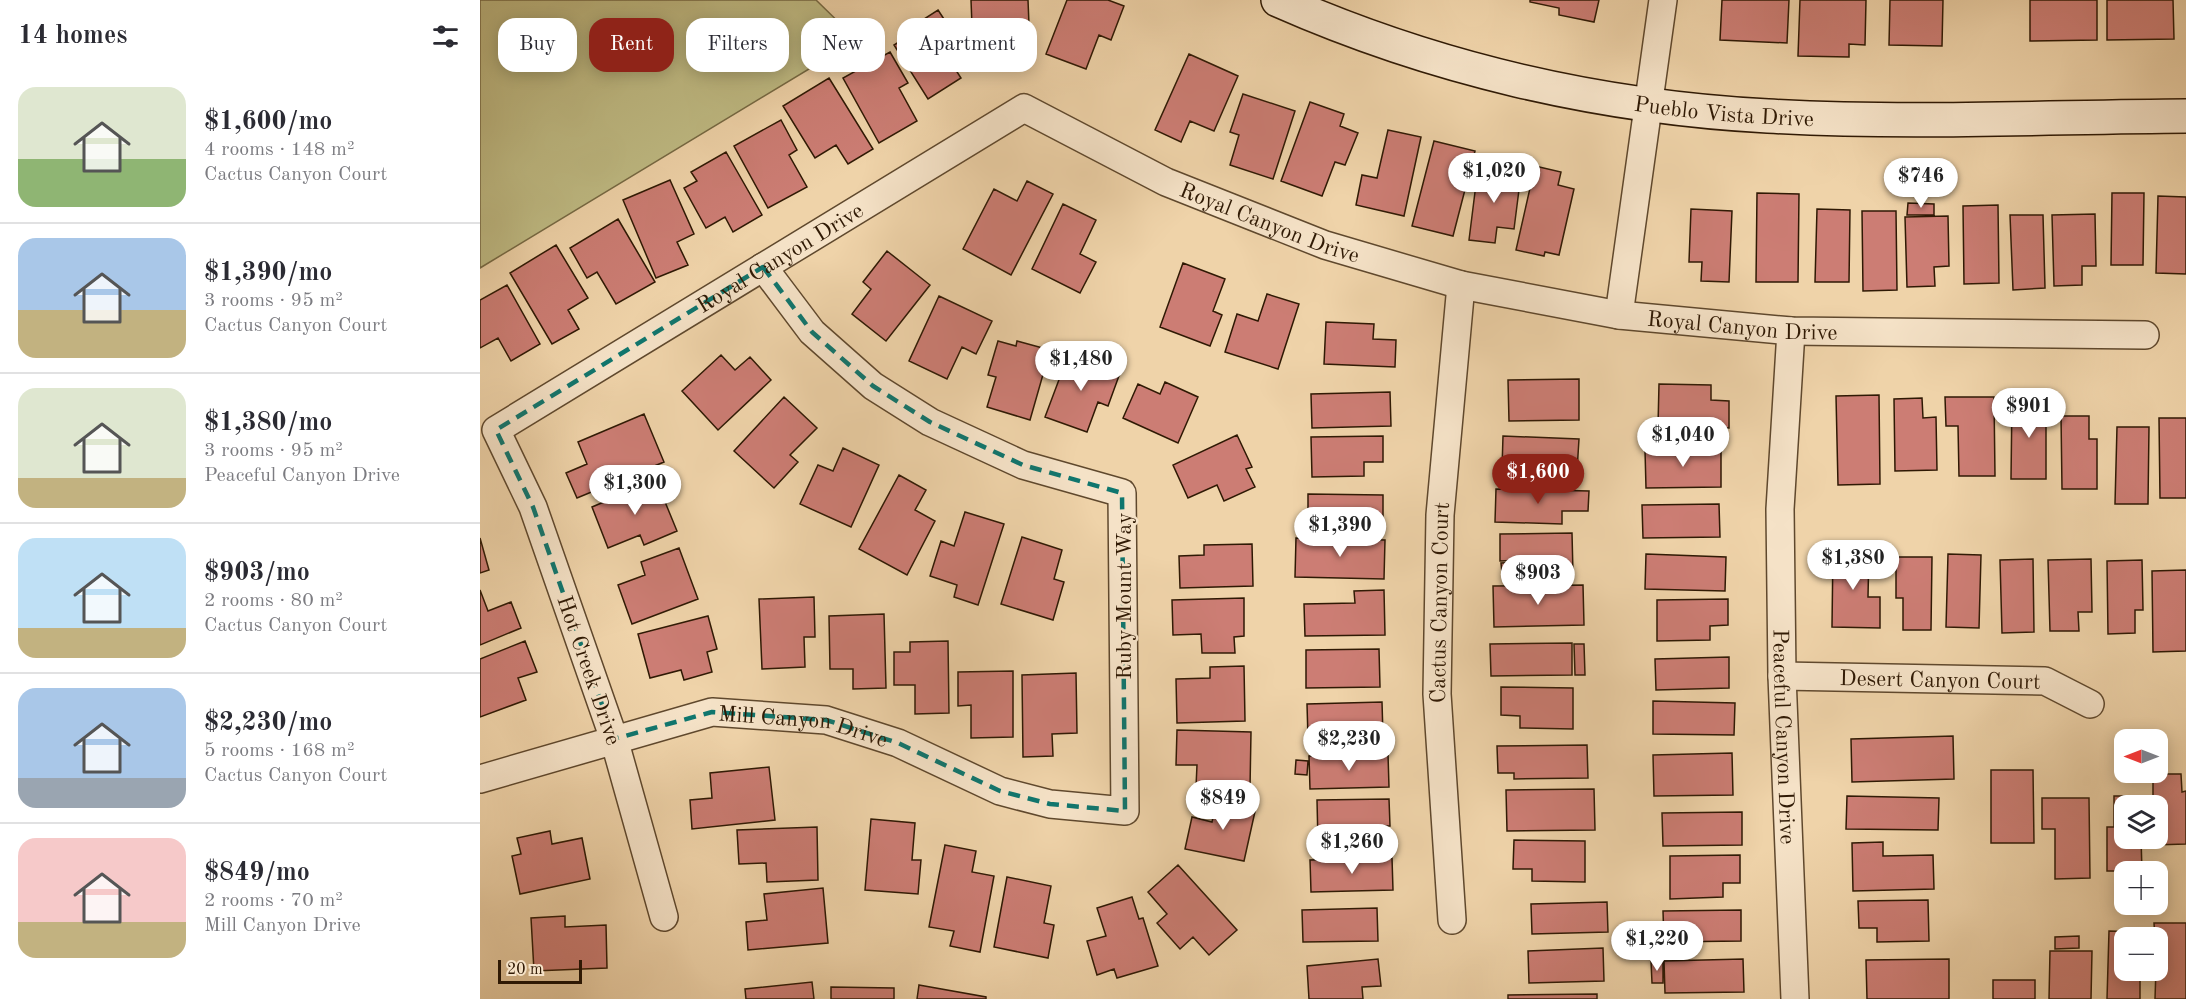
<!DOCTYPE html>
<meta charset="utf-8">
<style>
:root{--surface:#fff;--page:#f2f2f3;--text:#2b2b33;--muted:#7c7c81;--line:#e1e1e2;--accent:#8f2418}
body{margin:0;font-family:"Old Standard TT",serif;background:var(--page);color:var(--text);height:100vh;display:flex;flex-direction:column;font-size:22px;white-space:nowrap}
*{box-sizing:border-box;margin:0}
p{font-size:20px;color:var(--muted)}
.icon{flex:none;width:33px;height:33px;fill:none;stroke:currentColor;stroke-width:2;stroke-linecap:round;stroke-linejoin:round}
.map{position:relative;flex:1;overflow:hidden}
.details{display:flex;flex-direction:column;background:var(--surface);width:480px}
.details>*{flex:none}
.banner{position:absolute;left:18px;top:18px;width:570px;height:54px;display:flex;gap:12px}
.needle{width:39px;rotate:270deg}
.fabs{position:absolute;left:1634px;top:729px;display:grid;gap:12px}
.fabs a{display:grid;place-items:center;width:54px;height:54px;border-radius:12px;background:var(--surface);box-shadow:0 3px 15px #0003;font-size:30px}
.scale{position:absolute;left:18px;bottom:15px;width:84px;box-sizing:border-box;padding-left:6px;border:3px solid #2f1904;border-top:0;font-size:16px;line-height:21px;white-space:nowrap;color:#2f1904;-webkit-text-stroke:4px #f5e2c7;paint-order:stroke}
.price{position:absolute;translate:-50% -51px;padding:0 14px;border-radius:21px;background:#fff;color:#222;font-size:20px;line-height:39px;filter:drop-shadow(0 2px 3px #0008)}
.price::after{content:'';position:absolute;left:50%;top:36px;width:18px;height:14px;margin-left:-9px;background:inherit;clip-path:polygon(0 0,100% 0,50% 100%)}
.price.current{background:var(--accent);color:#fff}
ul{padding:0;list-style:none}
li{display:flex;align-items:center;gap:18px;height:150px;padding:0 18px}
li+li{border-top:2px solid var(--line)}
li span{display:grid;place-items:center;flex:none;width:168px;height:120px;border-radius:18px;color:#555}
li>.icon{margin-inline-start:auto}
span .icon{width:72px;height:72px;fill:#fffc;stroke-width:1}
li b{font-size:26px}
h2{display:flex;justify-content:space-between;align-items:center;height:72px;padding:0 18px;font-size:26px}
.chip{padding:0 21px;border-radius:18px;background:var(--surface);box-shadow:0 3px 15px #0003;font-size:21px;line-height:54px}
.chip.current{background:var(--accent);color:#fff}
main{display:flex;flex:1;min-height:0}
.map>svg:first-child{display:block}
</style>
<main>
<section class="details">
<h2>14 homes<svg class="icon" aria-label="filters" viewBox="0 0 24 24"><path d="M4 7h16M4 17h16"/><circle cx="9" cy="7" r="2"/><circle cx="15" cy="17" r="2"/></svg></h2>
<ul>
<li><span style="background:linear-gradient(#dfe7d0 60%,#8fb573 0)"><svg class="icon" aria-label="home" viewBox="0 0 24 24"><path d="M3 11l9-7 9 7M6 9v11h12V9"/></svg></span><div><b>$1,600/mo</b><p>4 rooms · 148 m²</p><p>Cactus Canyon Court</p></div></li>
<li><span style="background:linear-gradient(#a9c7e8 60%,#c2b280 0)"><svg class="icon" aria-label="home" viewBox="0 0 24 24"><path d="M3 11l9-7 9 7M6 9v11h12V9"/></svg></span><div><b>$1,390/mo</b><p>3 rooms · 95 m²</p><p>Cactus Canyon Court</p></div></li>
<li><span style="background:linear-gradient(#dfe7d0 75%,#c2b280 0)"><svg class="icon" aria-label="home" viewBox="0 0 24 24"><path d="M3 11l9-7 9 7M6 9v11h12V9"/></svg></span><div><b>$1,380/mo</b><p>3 rooms · 95 m²</p><p>Peaceful Canyon Drive</p></div></li>
<li><span style="background:linear-gradient(#bfe0f5 75%,#c2b280 0)"><svg class="icon" aria-label="home" viewBox="0 0 24 24"><path d="M3 11l9-7 9 7M6 9v11h12V9"/></svg></span><div><b>$903/mo</b><p>2 rooms · 80 m²</p><p>Cactus Canyon Court</p></div></li>
<li><span style="background:linear-gradient(#a9c7e8 75%,#9aa5b1 0)"><svg class="icon" aria-label="home" viewBox="0 0 24 24"><path d="M3 11l9-7 9 7M6 9v11h12V9"/></svg></span><div><b>$2,230/mo</b><p>5 rooms · 168 m²</p><p>Cactus Canyon Court</p></div></li>
<li><span style="background:linear-gradient(#f6c9c9 70%,#c2b280 0)"><svg class="icon" aria-label="home" viewBox="0 0 24 24"><path d="M3 11l9-7 9 7M6 9v11h12V9"/></svg></span><div><b>$849/mo</b><p>2 rooms · 70 m²</p><p>Mill Canyon Drive</p></div></li>
</ul>
</section>
<div class="map">
<svg width="1706" height="999" viewBox="0 0 1706 999">
<rect width="100%" height="100%" fill="#efd3a9"/>
<filter id="stains"><feTurbulence type="fractalNoise" baseFrequency=".00333" numOctaves="4"/><feColorMatrix values="0 0 0 0 .2 0 0 0 0 .09 0 0 0 0 .02 0 0 0 .5 -.17"/></filter>
<radialGradient id="worn" r=".72"><stop offset=".6" stop-color="#630" stop-opacity="0"/><stop offset="1" stop-color="#630" stop-opacity=".3"/></radialGradient>
<!-- pitch -->
<path fill="#bfbb84" stroke="#776a44" stroke-width="1.5" d="M0,0H336L377,40L0,268Z"/>
<!-- building -->
<path fill="#cc7d74" stroke="#2f1904" stroke-width="1.5" d="M491,0H548L550,50L508,52L507,25L492,26Z
M587,0H628L644,6L631,40L619,35L606,69L566,54Z
M1050,0H1119L1114,22L1079,15V8L1050,2Z
M1242,0H1309L1307,43L1240,40Z
M1320,0H1386L1385,45L1369,44V57L1318,56Z
M1410,0H1463L1462,46L1409,45Z
M1550,0H1617V40L1550,41Z
M1627,0H1693L1694,39L1627,40Z
M458,10L485,51L470,61L481,78L448,99L414,45L430,35L427,30Z
M410,52L428,83L419,88L437,121L399,143L363,78Z
M709,54L758,76L734,131L710,121L701,142L675,130Z
M349,78L393,149L368,164L356,145L335,158L303,106Z
M763,94L815,111L793,179L750,165L759,135L750,132Z
M830,102L864,114L860,126L878,133L865,165L855,162L842,196L801,181Z
M301,120L317,150L309,155L327,187L288,208L254,146Z
M908,130L941,137L924,216L876,205L882,175L897,178Z
M954,141L995,151L973,236L932,226Z
M246,152L282,215L253,232L245,217L226,228L204,188L217,181L211,172Z
M1055,166L1081,172L1078,185L1094,189L1079,255L1065,252L1064,256L1036,250Z
M998,168L1041,174L1034,229L1017,227L1015,243L989,240Z
M190,180L214,234L197,242L208,265L176,278L143,200Z
M547,181L573,194L531,275L483,249L514,189L537,201Z
M1277,193L1319,194L1318,282H1276Z
M1632,193H1664L1663,265H1631Z
M1678,196L1706,197V274L1676,273Z
M1428,203L1454,204V215H1427Z
M583,204L616,220L600,254L616,262L600,293L552,269Z
M1518,205L1519,283L1484,284L1483,206Z
M1211,209L1252,211L1249,282L1221,281L1222,262H1209Z
M1337,209L1370,210L1369,282H1335Z
M1382,211H1416L1417,290L1383,291Z
M1615,214L1616,266H1602V285L1574,286L1572,215Z
M1530,215H1563L1565,288L1533,290Z
M1468,216L1469,266L1454,267L1455,286L1427,287L1425,217Z
M138,219L175,282L136,304L117,272L107,278L90,248Z
M76,245L108,298L88,310L99,329L72,344L30,273Z
M407,251L450,285L406,341L372,314L391,289L383,282Z
M703,263L745,279L733,311L742,315L730,346L680,327Z
M27,285L60,344L31,361L18,338L0,348V300Z
M787,294L819,304L798,369L745,352L757,314L778,321Z
M459,296L512,321L496,354L482,347L467,379L429,361Z
M846,322L894,324L893,339L916,340L915,367L844,364Z
M518,341L536,346L537,341L570,350L550,420L507,407L516,377L508,375Z
M589,353L640,373L628,406L618,402L607,432L565,417Z
M241,355L255,370L270,357L291,380L238,430L202,391Z
M1099,379V420L1029,421L1028,380Z
M685,382L718,397L698,443L643,418L658,384L680,394Z
M1179,384L1231,385V400L1249,401V428L1178,426Z
M910,392L911,426L832,428L831,394Z
M1399,395L1400,484L1358,485L1356,396Z
M304,397L337,428L310,455L318,462L294,488L254,451Z
M1465,397H1514L1515,476H1479L1478,426H1466Z
M1442,398L1443,418L1456,417L1457,470L1415,471L1414,399Z
M1532,399H1566V479H1531Z
M164,414L184,462L97,498L86,473L107,464L98,442Z
M1581,416H1609V439H1617V489H1582Z
M1679,418H1706V498H1680Z
M1637,427H1669L1668,504H1635Z
M757,435L772,467L766,469L775,487L744,501L737,485L708,498L693,465Z
M903,436V462H884V476L832,477L831,437Z
M1023,436L1099,439L1097,471L1022,469Z
M363,448L399,465L371,527L320,504L338,465L353,471Z
M1241,448V487L1166,488L1165,450Z
M419,475L446,490L435,510L455,521L427,575L379,549Z
M176,480L197,531L164,545L160,535L128,548L112,507Z
M1016,489L1109,491L1108,511H1082V524L1015,522Z
M828,494L903,495V522L880,521V529L828,528Z
M1239,504L1240,537L1163,538L1162,505Z
M485,512L524,524L498,605L474,597L477,585L450,576L461,541L474,546Z
M1092,533L1093,574H1046V560L1020,561V534Z
M542,537L582,550L574,579L584,582L573,620L521,604Z
M0,538L9,570L0,573Z
M816,538L905,540L904,579L815,577Z
M772,544L773,586L700,588L699,556L724,555V545Z
M199,548L218,599L152,624L138,585L165,575L161,562Z
M1353,548L1389,549L1388,597H1400V628L1352,627Z
M1166,554L1246,557L1245,591L1165,589Z
M1468,554L1501,555L1499,628L1466,627Z
M1416,557H1452L1451,630H1423V598H1416Z
M1553,559L1554,632L1522,633L1520,560Z
M1611,559L1612,612H1598L1599,631H1570L1568,560Z
M1662,560L1663,610H1655V633L1628,634L1627,561Z
M1043,562L1044,572L1022,573L1021,563Z
M1706,570V651L1673,652L1672,571Z
M1103,585L1104,625L1014,627L1013,586Z
M0,590L8,611L31,602L41,628L0,645Z
M904,590L905,635L825,636L824,604L875,603L874,591Z
M334,597L335,637H324L325,667L282,669L279,599Z
M764,598V636L754,637L755,653H722L721,634L693,635L692,600Z
M1248,599V625L1230,626V640L1177,641V600Z
M404,614L406,688L373,689V669H350L349,616Z
M228,616L237,649L227,652L232,672L204,680L201,670L170,678L158,634Z
M45,641L57,672L38,678L46,700L0,717V659Z
M468,641L469,713L435,714V685H414V652H430V642Z
M1092,643V675L1011,676L1010,644Z
M1094,644H1104L1105,675H1095Z
M899,649L900,687L826,688V650Z
M1249,657V688L1176,690L1175,659Z
M764,666L765,721L697,723L696,679L730,678V667Z
M533,671V737L491,738V705L478,706V672Z
M596,673L597,733L572,734L573,756L543,757L542,675Z
M1021,687L1093,688V729L1040,728V716L1021,715Z
M1173,701L1255,703L1254,735L1173,734Z
M902,702L903,736L828,738L827,704Z
M697,730L771,732L770,788L716,787L717,765H696Z
M1473,736L1474,779L1372,782L1371,739Z
M1107,745L1108,778L1034,779V773H1018L1017,746Z
M1252,753L1253,795L1174,796L1173,755Z
M908,754L909,787L830,789L829,756Z
M816,760L828,761L827,775L815,774Z
M289,767L295,820L212,829L210,800L232,798L230,773Z
M1511,770H1553L1554,843H1511Z
M1673,774H1701L1702,792L1706,791V844L1674,845V838H1677V806H1673Z
M1114,789L1115,830L1027,831L1026,790Z
M1367,796L1459,798L1458,830L1366,829Z
M1634,796H1661V806H1644V838H1661L1662,871H1627V827H1634Z
M1562,798H1609L1610,878L1575,879V829H1562Z
M737,799L776,807L764,861L705,849L712,817L732,822Z
M909,799L910,826H892L893,841L838,843L837,800Z
M1262,812V845L1183,846L1182,813Z
M391,819L435,823L432,860H441L438,894L385,890Z
M337,827L338,880L287,882L286,863L259,864L257,830Z
M70,831L72,844L102,838L110,879L40,894L32,856L41,854L37,838Z
M1034,840L1105,841V882L1052,881V869H1033Z
M1403,842V856L1453,855L1454,889L1373,891L1372,843Z
M465,845L496,851L492,872L514,876L500,952L470,946L474,931L449,927Z
M1260,855V883H1243V897L1190,899V856Z
M912,858L913,890L831,892L830,860Z
M698,865L757,930L729,955L713,937L700,949L677,923L687,914L668,892Z
M527,877L571,886L564,923L574,925L568,958L514,947Z
M343,888L348,943L268,950L266,922L287,920L284,894Z
M652,897L659,919L663,918L678,966L637,978L634,969L617,975L607,941L626,936L617,908Z
M1448,900L1449,941L1397,942V928H1379L1378,901Z
M1127,902L1128,932L1052,934L1051,904Z
M897,908L898,941L823,942L822,910Z
M1261,910V941L1184,942L1183,911Z
M85,916V927L126,925L127,968L54,971L51,918Z
M1674,923H1706V999H1675L1677,938H1675Z
M1629,931L1661,932V938H1644V970H1660V999H1627Z
M1599,936V948L1575,949V937Z
M1123,948L1124,981L1049,983L1048,951Z
M1570,951H1612L1611,999H1569Z
M898,959L901,986L882,987L883,999H829L827,966Z
M1263,959L1264,992L1185,993L1184,961Z
M1469,959V999H1387L1386,960Z
M1171,961H1183V983H1172Z
M1513,980H1555V999H1513Z
M332,982L334,999H266L265,989Z
M439,985L506,997V999H437Z
M351,987L414,988V999H351Z
M1117,994V999H1028V995Z"/>
<g fill="none" stroke-linecap="round" stroke-linejoin="round">
<defs>
<g id="street">
<path d="M1139,315L1183,0"/>
<path id="s1" d="M1311,331L1300,509L1302,676L1315,999"/>
<path id="s2" d="M1302,676L1565,681L1610,704"/>
<path id="s3" d="M0,779L232,712L346,720L418,743L520,791L570,804L645,811L642,493L543,465L450,422L393,386L332,332L283,267"/>
<path id="s4" d="M184,917L134,739L53,507L16,430L544,108L686,182L845,245L981,285L1139,315L1311,331L1665,335"/>
<path id="s5" d="M972,920L957,694L960,515L981,285"/>
</g>
<g id="secondary">
<path id="s6" d="M798,0C952,68 1119,107 1288,116C1427,124 1567,117 1706,116"/>
</g>
</defs>
<!-- street casing -->
<use href="#street" stroke="#5f482d" stroke-width="30"/>
<!-- secondary casing -->
<use href="#secondary" stroke="#2f1904" stroke-width="36"/>
<!-- street -->
<use href="#street" stroke="#f5e2c7" stroke-width="27"/>
<!-- secondary -->
<use href="#secondary" stroke="#f5e2c7" stroke-width="33"/>
</g>
<!-- marked area -->
<path fill="none" stroke="#0f766e" stroke-width="4.5" stroke-dasharray="12 8" stroke-linejoin="round" d="M283,267L332,332L393,386L450,422L543,465L642,493L645,811L570,804L520,791L418,743L346,720L232,712L134,739L53,507L16,430Z"/>
<g text-anchor="middle" stroke-width="5" stroke-linejoin="round" paint-order="stroke">
<!-- street labels -->
<g font-size="22" fill="#2f1904" stroke="#f5e2c7">
<text dy="8" stroke="none"><textPath href="#s6" startOffset="462">Pueblo Vista Drive</textPath></text>
<text dy="8" stroke="none"><textPath href="#s4" startOffset="1406">Royal Canyon Drive</textPath></text>
<text dy="8" stroke="none"><textPath href="#s4" startOffset="848">Royal Canyon Drive</textPath></text>
<text dy="8" stroke="none"><textPath href="#s4" startOffset="1892">Royal Canyon Drive</textPath></text>
<text transform="translate(643 596) rotate(-90)" y="8">Ruby Mount Way</text>
<text dy="8" stroke="none"><textPath href="#s5" startOffset="318">Cactus Canyon Court</textPath></text>
<text transform="translate(110 670) rotate(71)" y="8">Hot Creek Drive</text>
<text dy="8" stroke="none"><textPath href="#s2" startOffset="158">Desert Canyon Court</textPath></text>
<text dy="8" stroke="none"><textPath href="#s3" startOffset="334">Mill Canyon Drive</textPath></text>
<text dy="8" stroke="none"><textPath href="#s1" startOffset="406">Peaceful Canyon Drive</textPath></text>
</g>
</g>
<rect width="100%" height="100%" filter="url(#stains)"/>
<rect width="100%" height="100%" fill="url(#worn)"/>
</svg>
<div class="fabs">
<a><svg class="needle" viewBox="-14 -14 28 28"><path d="M0-13l5 13h-10z" fill="#e53935"/><path d="M0 13l5-13h-10z" fill="#7c7c81"/></svg></a>
<a><svg class="icon" aria-label="layers" viewBox="0 0 24 24"><path d="M12 4l9 5-9 5-9-5zM3 14l9 5 9-5"/></svg></a>
<a>+</a>
<a>−</a>
</div>
<div class="scale">20 m</div>
<b class="price" style="left:1014px;top:204px">$1,020</b>
<b class="price" style="left:1441px;top:209px">$746</b>
<b class="price" style="left:601px;top:392px">$1,480</b>
<b class="price" style="left:1549px;top:439px">$901</b>
<b class="price" style="left:1203px;top:468px">$1,040</b>
<b class="price current" style="left:1058px;top:505px">$1,600</b>
<b class="price" style="left:155px;top:516px">$1,300</b>
<b class="price" style="left:860px;top:558px">$1,390</b>
<b class="price" style="left:1373px;top:591px">$1,380</b>
<b class="price" style="left:1058px;top:606px">$903</b>
<b class="price" style="left:869px;top:772px">$2,230</b>
<b class="price" style="left:743px;top:831px">$849</b>
<b class="price" style="left:872px;top:875px">$1,260</b>
<b class="price" style="left:1177px;top:972px">$1,220</b>
<div class="banner">
<a class="chip">Buy</a>
<a class="chip current">Rent</a>
<a class="chip">Filters</a>
<a class="chip">New</a>
<a class="chip">Apartment</a>
</div>
</div>
</main>
